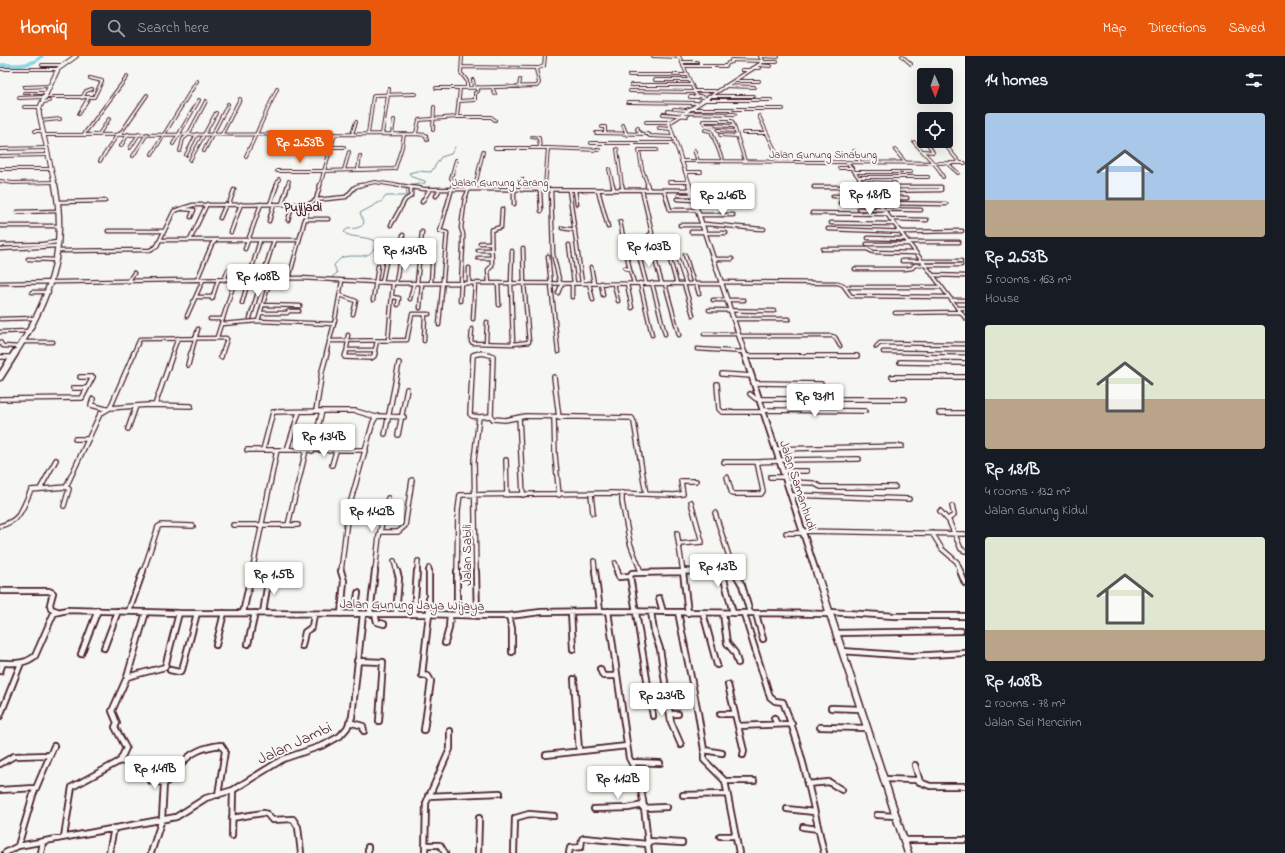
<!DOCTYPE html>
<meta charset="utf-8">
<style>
:root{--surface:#171b24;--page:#242831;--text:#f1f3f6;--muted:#9ea1a6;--accent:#ea580c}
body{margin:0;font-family:"Indie Flower",sans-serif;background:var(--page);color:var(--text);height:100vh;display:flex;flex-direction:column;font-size:15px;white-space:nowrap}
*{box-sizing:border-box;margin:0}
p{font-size:13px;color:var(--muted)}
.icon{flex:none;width:22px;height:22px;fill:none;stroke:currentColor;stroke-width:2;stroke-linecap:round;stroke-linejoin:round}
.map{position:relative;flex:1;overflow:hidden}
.sheet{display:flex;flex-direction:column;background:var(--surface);width:320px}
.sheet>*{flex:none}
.needle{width:26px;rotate:178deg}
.tools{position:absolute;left:917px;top:12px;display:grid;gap:8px}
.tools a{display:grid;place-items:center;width:36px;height:36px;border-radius:4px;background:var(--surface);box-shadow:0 4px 16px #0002;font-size:20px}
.price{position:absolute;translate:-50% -34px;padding:0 9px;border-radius:4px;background:#fff;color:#222;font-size:13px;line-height:26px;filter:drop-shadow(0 1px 2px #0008)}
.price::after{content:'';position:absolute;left:50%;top:24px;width:12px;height:9px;margin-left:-6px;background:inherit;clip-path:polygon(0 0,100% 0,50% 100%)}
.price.selected{background:var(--accent);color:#fff}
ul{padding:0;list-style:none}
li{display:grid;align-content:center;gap:8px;height:212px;padding:0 20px}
li span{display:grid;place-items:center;height:124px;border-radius:4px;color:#555}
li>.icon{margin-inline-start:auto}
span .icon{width:72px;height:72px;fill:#fffc;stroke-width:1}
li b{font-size:17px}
h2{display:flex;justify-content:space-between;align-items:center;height:48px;padding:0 20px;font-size:17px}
header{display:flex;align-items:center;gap:24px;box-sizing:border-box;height:56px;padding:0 20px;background:var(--accent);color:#fff}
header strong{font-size:19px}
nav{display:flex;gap:22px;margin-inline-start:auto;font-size:14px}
.search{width:280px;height:36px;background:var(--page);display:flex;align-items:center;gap:10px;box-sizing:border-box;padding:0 14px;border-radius:4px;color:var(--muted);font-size:15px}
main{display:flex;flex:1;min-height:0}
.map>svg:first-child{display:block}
</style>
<header>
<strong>Homiq</strong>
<div class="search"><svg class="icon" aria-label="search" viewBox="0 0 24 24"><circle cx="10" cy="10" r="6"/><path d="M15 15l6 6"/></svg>Search here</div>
<nav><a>Map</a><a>Directions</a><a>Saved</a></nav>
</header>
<main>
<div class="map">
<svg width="965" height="797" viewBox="0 0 965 797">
<rect width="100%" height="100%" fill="#f6f6f2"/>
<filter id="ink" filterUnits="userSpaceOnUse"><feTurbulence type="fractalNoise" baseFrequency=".025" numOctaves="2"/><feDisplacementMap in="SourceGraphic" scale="8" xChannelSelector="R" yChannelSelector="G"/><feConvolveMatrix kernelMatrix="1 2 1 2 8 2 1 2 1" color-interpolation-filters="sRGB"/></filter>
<g filter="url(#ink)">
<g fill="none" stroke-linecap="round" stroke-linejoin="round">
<!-- stream -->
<path stroke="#6f8d9b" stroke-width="1" d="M409,130L425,127V125L412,121L409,117L417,115L431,116L441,101L451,98L455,91
M331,222L337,217L334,209C336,207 339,204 341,202C354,196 372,208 376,186C366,179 350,183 344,176L347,173C354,172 362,173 364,166L360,157L382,145L386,140H407L406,131"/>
<!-- river -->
<path stroke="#88d6e5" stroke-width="3.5" d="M0,9C14,9 32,11 42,0"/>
<defs>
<path id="minor-far3" d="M462,0L461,17L467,25V32
M653,0L679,1
M679,0L696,39L706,42
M761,0L778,1
M902,0L911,8
M682,6H697
M762,6H777
M42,9H62
M759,9L770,10
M683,10H726L728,7L732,6L731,4L763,5
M462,11L537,12
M753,12H760
M0,13H58
M742,14H751
M629,19H687
M473,24L474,31
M655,24H689
M734,25H759
M631,29H691
M724,30L754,31
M24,31L50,30
M492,31L495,38
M519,31L520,24
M436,32H460
M630,35L694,36
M694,35H715
M24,37H46
M708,40H754
M45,41H94L102,25L90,22
M690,41H698
M19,42L45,41
M82,42L86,35L92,33
M702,44H771
M459,45L475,44V37L478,35V31
M43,46L49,45
M628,46L697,47
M24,51H40
M674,53L686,54
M688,53H783
M668,55L685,57L735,58
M79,58L89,41
M663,58L687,60
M759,60L780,105
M458,61H491L495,64
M40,65L60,63
M703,65H732L734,70L706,69Z
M646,66H669
M623,69L627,79
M734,70L745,105
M602,71H605V77
M638,72L637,73L641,78
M659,72L671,73
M433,74L434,51
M705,74L711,75L723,105
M718,74L735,75
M35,75H42
M596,77L647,78L650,80L673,81
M743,77H767
M84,78L127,21
M99,78L109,63
M120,78L147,39
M222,78L240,43
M352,78L356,66
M368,78L373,41L375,39L415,38
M382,78L389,33
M392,78L394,64
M414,78L426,79L427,84
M43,79L414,78L416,77L419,64L457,61L460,32L537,30L539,27L536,13L544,10L545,0
M720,79L737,80
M532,81L539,82L540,92
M942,85L960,107
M914,86L938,112L943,121
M591,87H675
M173,88L199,44
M121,90L128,78
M319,90L322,79
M331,91H344
M130,92L139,78
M495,92H548L545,130
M548,92L599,94
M0,93L47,92
M617,93L622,130
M694,94L698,105
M895,94L905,106
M180,95L183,83L188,79L206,45
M204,95L228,48
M854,95L860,106
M923,95L933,96L928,88
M785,97L792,105
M152,98L197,25
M824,98L828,106
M186,99L197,78
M0,100L48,99
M133,100L147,78
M246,100L277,33
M190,104L216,57
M100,105L118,78
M681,105L965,107
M847,106L865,130
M947,107L958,117
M839,112H852
M0,113H51
M609,113L613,130
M344,114L349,96
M358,114L395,113L402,91L404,78
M277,115H324L335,78
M685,116H701
M855,116H911
M859,121H928
M522,123V130
M0,125L13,127L55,126
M669,126H688
M863,126L895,127
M276,130L279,123
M287,130L289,125
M320,130L324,115L358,114L360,100
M357,130L375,126L401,130
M453,130L454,126L451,122L456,104
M475,130L483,96
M648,130L642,113L639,94H657"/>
<path id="minor-far2" d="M396,129L424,133L704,134L712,136L740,137
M522,129V134
M613,129L614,134
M622,129L623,134
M647,129L649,134
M865,129L965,262
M814,131H941
M474,133L475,129
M514,134V148
M540,134L541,155
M545,134V129
M551,134L553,198L560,227
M569,134L582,227
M575,134L577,148
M598,134L608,171
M642,134L652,177L648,180L662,228
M664,134L670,154H697
M869,135L941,134L940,131
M679,139H692
M436,140L440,133
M833,140H873
M874,142H907
M677,143L694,144
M316,144L346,141L355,131L361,129
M58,146L105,145
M422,146L430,133
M840,147L879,148
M878,147L946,148
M229,148L234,134
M270,148L277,129
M282,148L288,129
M184,153L194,154L191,161
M859,153L921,154
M17,156L59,155
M812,157L886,158
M699,159H733
M220,162L226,148
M304,163H328
M890,163L927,164
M288,164L293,148
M269,165L274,148
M620,166L630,214
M831,167L893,168
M702,168C723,169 743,172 764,173
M391,169L405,144L411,140V132
M680,169H702
M0,170H59
M562,172L575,174
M828,173L908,176L962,175
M108,175H164
M231,176L241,148
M691,176H704
M705,177H726
M868,182L905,183
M160,184H298
M190,184L207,148
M907,186H959
M480,187H491
M665,187L677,228
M867,188H908
M0,189L43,188L57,186
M569,189L574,227
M0,193L58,190
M245,193L261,148
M823,193H867L873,196L915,197
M478,194H491
M58,195L150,194L157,190L174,155L193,149L309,148L316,144L320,129
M512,195L511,227L513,288
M675,195L686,228
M685,199L694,228
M548,200L558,296
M639,200L646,227
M478,202H492
M28,203L57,204
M713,203H732
M902,205H961
M591,211L594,227
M469,212V227
M625,212L630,214L634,227
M855,213H905L912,212L915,209H961
M932,219L965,220
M289,222L309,148
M197,224L212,188L216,184
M224,224L228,214
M235,224L237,217
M128,226L134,217
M382,226L386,206
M721,226L838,227L843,229L851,240L949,241
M0,227L300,222L393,227L722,228
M396,227L403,179
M417,227L422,176
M431,227L433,193
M489,227L488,214L492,210L491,174L501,171L502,153
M498,227L499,249
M572,227V241
M589,227L593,244
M601,227L603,239
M640,227L652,279
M652,227L665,278
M614,228L618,245
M627,228L632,252
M665,228L679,279
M684,228L693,259
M696,228L699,238
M845,231H941
M32,236H49
M558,237L562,227
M340,239L356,245L353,258
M196,241H213
M392,241L399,242L398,249
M212,243L218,224
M410,243L414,227
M373,244L378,210
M713,244H744
M952,244H965
M460,245L463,190V178L461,172L465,142L469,133
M242,247L260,184
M264,249L300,250
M420,252L422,227
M957,252H965
M709,254L774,255
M261,257H287L289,255H299
M895,257L961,256
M187,260L203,224
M250,262L274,184
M0,263L36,262
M210,263H223
M473,263L475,227
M733,263H789
M258,265L270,224
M222,268L258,265L334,268
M439,269L447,177L440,175L453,129
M472,273L471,286L473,287L513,288L529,286L524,227L523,192
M0,276L29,275
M704,278H738
M739,280H832L835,281L840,290
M217,281L235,224
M329,285L407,284L412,258H429
M347,285L348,279
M388,285L393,227
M424,285L425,258
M0,286L3,290L20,291
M23,286H53
M486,287L487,266
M876,291L880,287L965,288
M697,293L744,296
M347,294H375
M883,296L965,297
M133,298L140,283L226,282L227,283L222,298
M172,298L178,282
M191,298L198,273
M326,298L335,264L342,225
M346,298L348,285
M374,298L377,285
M475,298H489"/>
<path id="minor-far1" d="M346,297L345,301L371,302L374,300L375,297
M745,300H857
M0,301H12
M221,301L222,297
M900,306L965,307
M188,309L191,297
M722,318L752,320
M554,321L559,362
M892,321H965
M754,327L821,328
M717,328L719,353L722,356H764
M73,332H87
M750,338L756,343H905
M0,343L82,342L93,321H80
M93,343L91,349L106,353
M155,349L173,297
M110,352L134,297
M763,354L865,355
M316,355H356L376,361
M939,357H965
M491,360L493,363L505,364L526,360L632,362L634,366L646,438
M479,361L472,360L470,358L473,299L480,297
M479,361L491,360L493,300L483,297
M519,361L523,439
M554,362L555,399L559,439
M128,373L136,350
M385,378L399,307
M398,379L407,333
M75,383H89
M775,393L902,390
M247,394H277L252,516
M263,394L273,356L316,355L322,315L327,297
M277,394H366
M287,394L299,356
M312,395L322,355
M329,395L335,373
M506,404L507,439
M779,404L859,403
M724,406H756
M332,409L336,395
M783,415H807
M727,421L732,438H761L763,435L757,406L780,405
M770,421H785
M786,426L813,427L821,431H895
M40,433L56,404
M622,437V446L630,487L641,516
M591,438L593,457
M791,439L909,443
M64,450L69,433L66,431
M940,455L949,465L961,493L965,495
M715,457L734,516
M948,463L954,459L952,450
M233,469H288L306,394
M288,469H298
M0,470C22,464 22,452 31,434L66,431L100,358L110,352L148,349L191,350
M803,475L965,478
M380,476H398L405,470L412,424
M677,477L683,516
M786,477H803
M932,477L942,493L957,506L961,516
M680,488L702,486L691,446
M394,505L397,516
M594,505L595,516
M615,507L618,516
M429,512V516
M143,516L158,471L161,469L193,470
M341,516L348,455L373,366L376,361L379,360L404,361
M375,516L379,480L388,442
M417,516L418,505
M457,516L458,454L460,439L612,437L674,439L683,438L681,425H696
M476,516L474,404L479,361"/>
<path id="minor" d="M476,515L477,560
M595,515L600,555
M617,515L619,521L630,520L632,517L683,516L688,557
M683,515L710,517
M734,515L742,529L750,557
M960,515L965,527
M723,519L733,557
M630,520L653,660
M2,535H49L53,537L50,548L51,553L57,555
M659,542L663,556
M129,555L143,515
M608,555L629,702C645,728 645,767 649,797
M571,556L573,593
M651,556L654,575L660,593L671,666L681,689
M678,556L698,657L704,694V704L725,725L739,797
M829,556L895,560H965
M243,557L252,515
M263,557L269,519
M703,557L717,609
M723,557L727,587L735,597L738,607
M341,558L344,525L341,515
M355,558L358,537
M370,558L375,515
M375,558L377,566L384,568
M396,558L399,522L397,515
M414,558L417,515
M744,558L770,641L775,645L783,646C803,695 812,746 824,797
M756,558L763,583
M457,559V515
M509,560L512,573V596
M836,577L961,575
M445,587L449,572L450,559
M248,588L255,557
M216,589L224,557
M302,590L305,576L312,571L314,558
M104,592L118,555
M842,595L912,600L965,597
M81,598L98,554
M357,605L383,606L379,665
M0,607C13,607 24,609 35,600L54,557L67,554L179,557L429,558L489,560H509L541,556L608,555L830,558
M600,613L603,620H617
M170,614L179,616L182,614L197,557
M0,615L3,607
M127,621L165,611L179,557
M574,623L579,695
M728,629L744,695L743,699
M831,652L861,653
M671,658H678
M720,658H735
M0,660L21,607
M774,662L777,668
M349,666L363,670L364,675
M738,670L792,668
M820,671L867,672
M424,674L431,625L428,620L422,619L429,558V515
M704,694L722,697
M546,699L627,690
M120,705L144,712L151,725L165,727C172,723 175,717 180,710C190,696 204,691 221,689L225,695L218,739
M120,705L126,692L115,671L117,667L112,655L127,621L146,556
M632,706L660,707
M0,708L14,700L50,699
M915,709L920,726
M884,723L915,724L930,730H965
M725,725H754
M807,728L829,726L842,734
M0,734L35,732
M683,739L727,738
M428,740L500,737
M643,752L667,751
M594,753L628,752L643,749
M787,753L814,756
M877,759L896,760
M232,762L263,757L267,758L272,764L293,763L298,771L301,797
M803,771L818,773
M232,780L233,734
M720,780H736
M64,781L72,731L120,705
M904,784H965
M648,785L682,787
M426,789H440L445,797
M18,790L33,739L54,690
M368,791V797
M5,797L18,790L176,761L206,742L233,734L283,703L324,689L340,680L347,672L352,661L363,558
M41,797L43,786
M109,797L114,772
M151,797L162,763L164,727
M425,797L426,747L450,693V675
M478,797L479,762
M514,797L515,762L529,758L554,760
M569,797L570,792L581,791L582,783L584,782L647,788"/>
<path id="tertiary-far3" d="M690,130L669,67L760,8L763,5L760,0"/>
<path id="tertiary-far2" d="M689,129L745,298"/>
<path id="tertiary-far1" d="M744,297L816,516"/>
<path id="tertiary" d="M816,515L908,797"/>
<path id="primary-far2" d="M55,130L39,57L40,51L58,13L76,0"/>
<path id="primary-far1" d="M15,298C49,245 68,194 55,129"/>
<path id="primary" d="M0,321L15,297"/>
</defs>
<!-- minor-far3 casing -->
<use href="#minor-far3" stroke="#4a1f2b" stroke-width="4"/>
<!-- minor-far2 casing -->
<use href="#minor-far2" stroke="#4a1f2b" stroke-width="5"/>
<!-- minor-far1 casing -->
<use href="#minor-far1" stroke="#4a1f2b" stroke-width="6"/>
<!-- minor casing -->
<use href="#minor" stroke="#4a1f2b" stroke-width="8"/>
<!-- tertiary-far3 casing -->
<use href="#tertiary-far3" stroke="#4a1f2b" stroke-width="4.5"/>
<!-- tertiary-far2 casing -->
<use href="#tertiary-far2" stroke="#4a1f2b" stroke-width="6"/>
<!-- tertiary-far1 casing -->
<use href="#tertiary-far1" stroke="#4a1f2b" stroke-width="8"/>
<!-- tertiary casing -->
<use href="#tertiary" stroke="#4a1f2b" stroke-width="9"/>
<!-- primary-far2 casing -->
<use href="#primary-far2" stroke="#4a1f2b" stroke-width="5.5"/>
<!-- primary-far1 casing -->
<use href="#primary-far1" stroke="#4a1f2b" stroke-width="7"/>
<!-- primary casing -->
<use href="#primary" stroke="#4a1f2b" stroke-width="9"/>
<!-- minor-far3 -->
<use href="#minor-far3" stroke="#f6f6f2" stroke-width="2"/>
<!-- minor-far2 -->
<use href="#minor-far2" stroke="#f6f6f2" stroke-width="2.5"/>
<!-- minor-far1 -->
<use href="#minor-far1" stroke="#f6f6f2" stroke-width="3.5"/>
<!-- minor -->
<use href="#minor" stroke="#f6f6f2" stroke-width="4.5"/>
<!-- tertiary-far3 -->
<use href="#tertiary-far3" stroke="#f6f6f2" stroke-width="2.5"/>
<!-- tertiary-far2 -->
<use href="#tertiary-far2" stroke="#f6f6f2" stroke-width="3.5"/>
<!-- tertiary-far1 -->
<use href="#tertiary-far1" stroke="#f6f6f2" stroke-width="4.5"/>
<!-- tertiary -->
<use href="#tertiary" stroke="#f6f6f2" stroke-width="6"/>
<!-- primary-far2 -->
<use href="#primary-far2" stroke="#f6f6f2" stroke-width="3.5"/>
<!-- primary-far1 -->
<use href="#primary-far1" stroke="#f6f6f2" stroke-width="4.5"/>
<!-- primary -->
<use href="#primary" stroke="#f6f6f2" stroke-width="6"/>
</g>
</g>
<g text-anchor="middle" stroke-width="4" stroke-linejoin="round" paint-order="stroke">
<!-- far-street labels -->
<g font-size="11" fill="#4a1f2b" stroke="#f6f6f2">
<text x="823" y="102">Jalan Gunung Sinabung</text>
<text x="500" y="130">Jalan Gunung Karang</text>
</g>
<!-- far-quarter labels -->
<g font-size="13" font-weight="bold" fill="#4a1f2b" stroke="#f6f6f2">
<text x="303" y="155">Pujijadi</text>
</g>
<!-- street labels -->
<g font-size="13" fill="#4a1f2b" stroke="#f6f6f2">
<text transform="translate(799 429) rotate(72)" y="5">Jalan Samanhudi</text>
<text transform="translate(466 499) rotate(-90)" y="5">Jalan Sabili</text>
<text transform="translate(412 548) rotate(1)" y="5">Jalan Gunung Jaya Wijaya</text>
</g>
<!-- near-street labels -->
<g font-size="16" fill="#4a1f2b" stroke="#f6f6f2">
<text transform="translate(294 686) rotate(-25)" y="6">Jalan Jambi</text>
</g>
</g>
</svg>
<div class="tools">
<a><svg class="needle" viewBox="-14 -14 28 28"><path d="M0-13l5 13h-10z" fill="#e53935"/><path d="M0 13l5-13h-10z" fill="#9ea1a6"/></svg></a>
<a><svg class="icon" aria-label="locate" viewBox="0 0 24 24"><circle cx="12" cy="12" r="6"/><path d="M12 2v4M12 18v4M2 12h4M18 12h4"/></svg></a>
</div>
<b class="price selected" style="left:300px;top:108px">Rp 2.53B</b>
<b class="price" style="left:870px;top:160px">Rp 1.81B</b>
<b class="price" style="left:723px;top:161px">Rp 2.46B</b>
<b class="price" style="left:649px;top:212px">Rp 1.03B</b>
<b class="price" style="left:405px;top:216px">Rp 1.34B</b>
<b class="price" style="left:258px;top:242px">Rp 1.08B</b>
<b class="price" style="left:815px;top:362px">Rp 931M</b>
<b class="price" style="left:324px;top:402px">Rp 1.34B</b>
<b class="price" style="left:372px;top:477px">Rp 1.42B</b>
<b class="price" style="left:718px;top:532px">Rp 1.3B</b>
<b class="price" style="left:274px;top:540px">Rp 1.5B</b>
<b class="price" style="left:662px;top:661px">Rp 2.34B</b>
<b class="price" style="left:155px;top:734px">Rp 1.49B</b>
<b class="price" style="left:618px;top:744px">Rp 1.12B</b>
</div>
<section class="sheet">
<h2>14 homes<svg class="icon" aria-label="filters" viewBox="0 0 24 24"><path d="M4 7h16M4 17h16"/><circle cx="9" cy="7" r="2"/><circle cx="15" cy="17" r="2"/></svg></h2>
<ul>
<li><span style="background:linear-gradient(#a9c7e8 70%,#b9a48a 0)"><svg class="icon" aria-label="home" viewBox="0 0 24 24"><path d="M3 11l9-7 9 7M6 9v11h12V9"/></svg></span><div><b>Rp 2.53B</b><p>5 rooms · 163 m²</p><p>House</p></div></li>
<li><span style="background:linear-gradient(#dfe7d0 60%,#b9a48a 0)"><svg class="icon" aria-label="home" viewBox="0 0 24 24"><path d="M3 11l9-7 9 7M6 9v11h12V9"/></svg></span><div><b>Rp 1.81B</b><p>4 rooms · 132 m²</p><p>Jalan Gunung Kidul</p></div></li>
<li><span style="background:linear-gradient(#dfe7d0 75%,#b9a48a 0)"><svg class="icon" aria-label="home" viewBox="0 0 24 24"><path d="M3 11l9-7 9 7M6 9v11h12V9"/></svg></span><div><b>Rp 1.08B</b><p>2 rooms · 78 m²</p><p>Jalan Sei Mencirim</p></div></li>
</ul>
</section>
</main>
